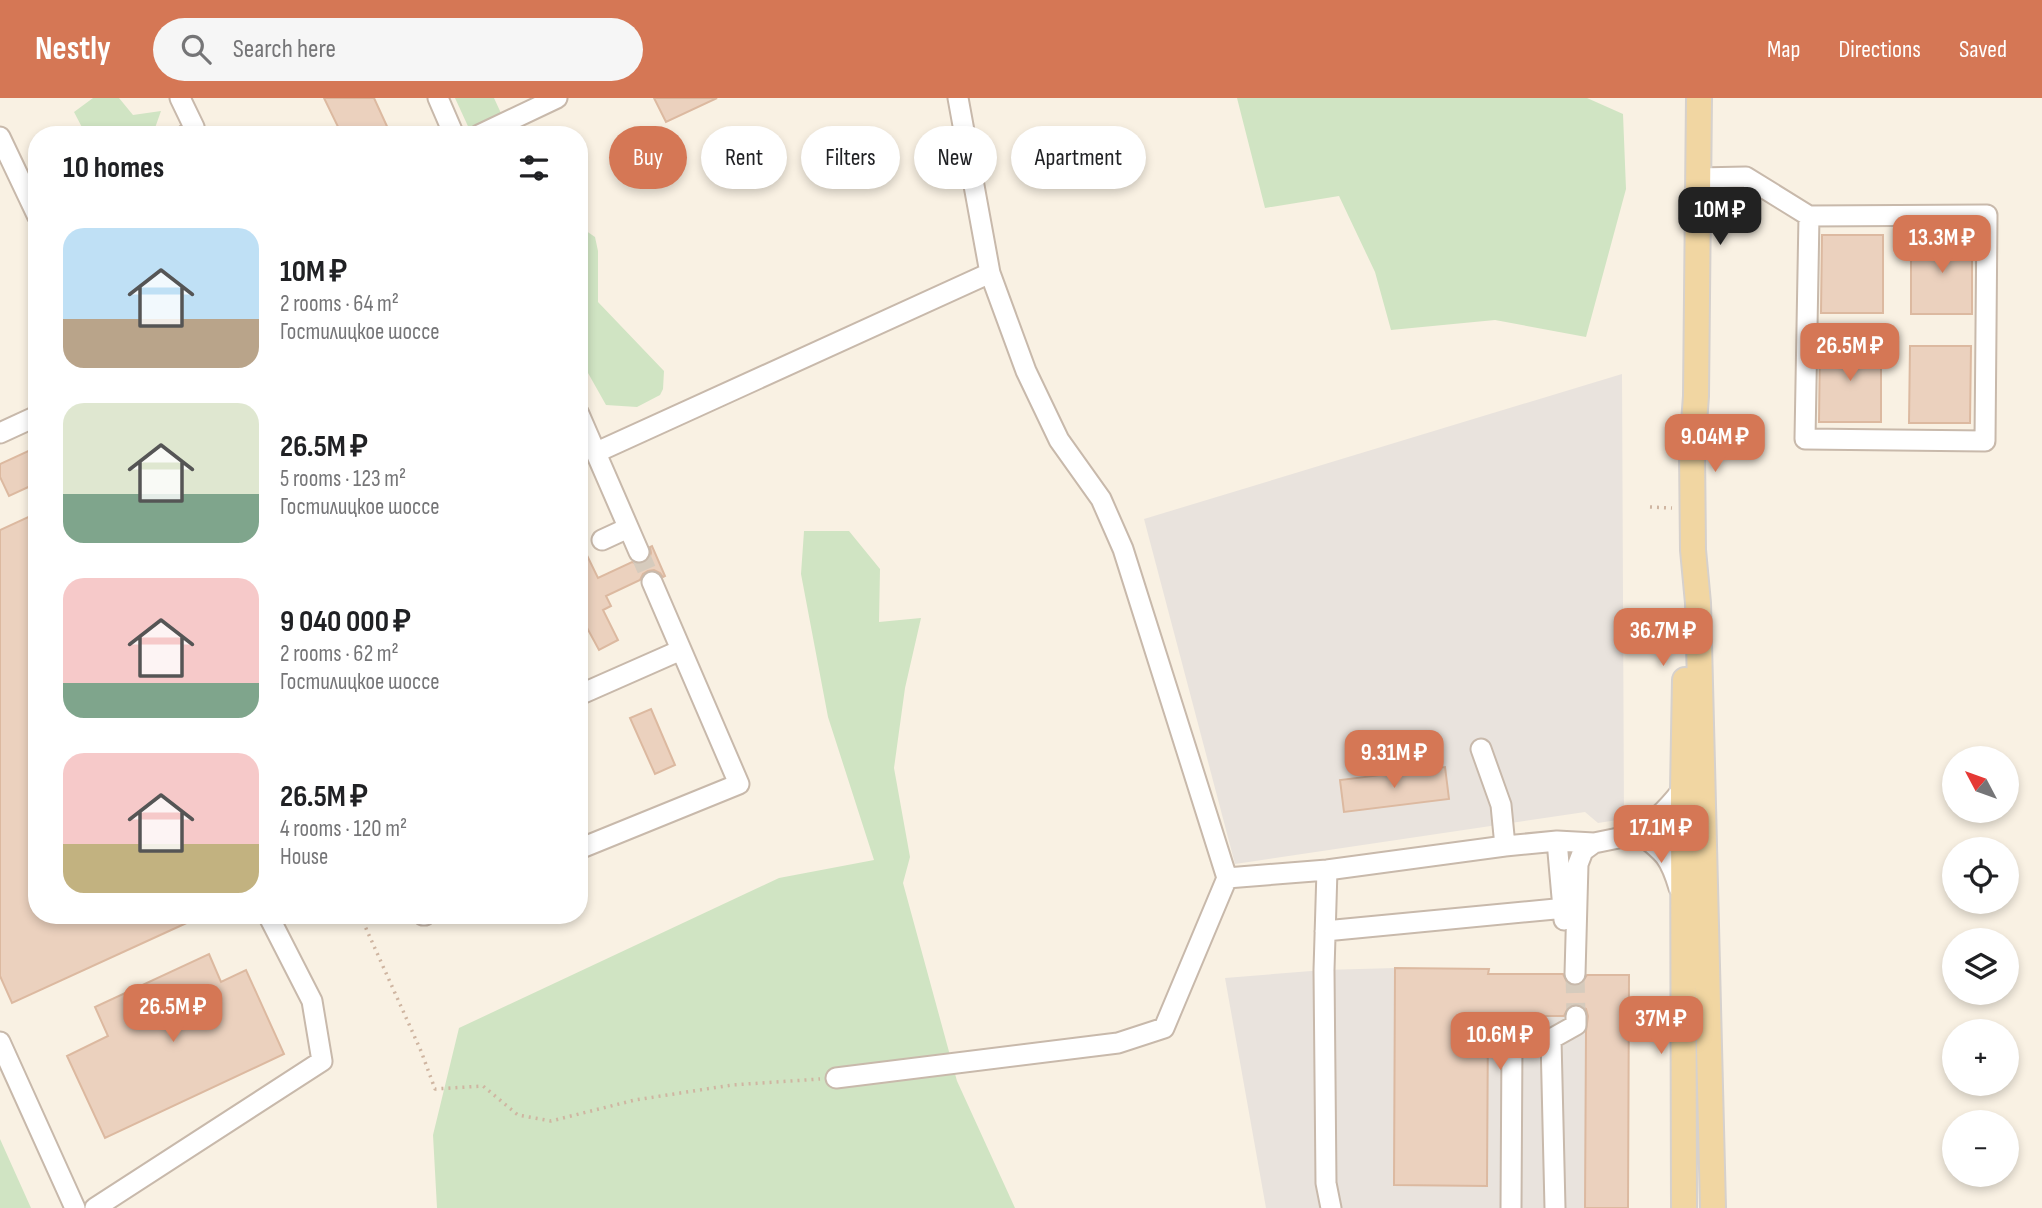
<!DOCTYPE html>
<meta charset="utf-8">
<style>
:root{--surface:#fff;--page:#f6f6f6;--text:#202124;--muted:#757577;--accent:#d57755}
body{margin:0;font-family:"Sofia Sans Condensed",sans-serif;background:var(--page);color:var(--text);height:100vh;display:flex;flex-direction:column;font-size:26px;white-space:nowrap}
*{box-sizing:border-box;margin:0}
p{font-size:23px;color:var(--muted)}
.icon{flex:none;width:38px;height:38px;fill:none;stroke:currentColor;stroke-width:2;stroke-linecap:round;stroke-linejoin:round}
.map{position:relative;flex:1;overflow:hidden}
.details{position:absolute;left:28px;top:28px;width:560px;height:798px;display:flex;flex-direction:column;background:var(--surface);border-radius:28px;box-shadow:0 4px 10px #0003}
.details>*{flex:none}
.hud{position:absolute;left:609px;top:28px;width:665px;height:63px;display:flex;gap:14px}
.needle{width:46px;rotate:311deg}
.buttons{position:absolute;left:1942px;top:648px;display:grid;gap:14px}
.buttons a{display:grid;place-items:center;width:77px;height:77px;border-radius:50%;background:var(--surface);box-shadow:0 4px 10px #0003;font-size:35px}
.price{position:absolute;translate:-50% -60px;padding:0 16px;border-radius:14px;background:var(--accent);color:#fff;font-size:23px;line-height:46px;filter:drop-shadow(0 2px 4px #0008)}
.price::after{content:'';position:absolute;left:50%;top:42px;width:21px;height:16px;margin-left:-10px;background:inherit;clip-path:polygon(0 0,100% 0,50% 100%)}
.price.active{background:#222;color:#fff}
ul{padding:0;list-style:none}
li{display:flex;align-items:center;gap:21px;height:175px;padding:0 35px}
li span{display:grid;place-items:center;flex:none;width:196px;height:140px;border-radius:21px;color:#555}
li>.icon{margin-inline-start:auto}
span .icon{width:84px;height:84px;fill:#fffc;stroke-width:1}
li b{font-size:30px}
h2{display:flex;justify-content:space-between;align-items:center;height:84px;padding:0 35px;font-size:30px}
.pill{padding:0 24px;border-radius:32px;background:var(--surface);box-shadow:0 4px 10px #0003;font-size:24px;line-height:63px}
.pill.active{background:var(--accent);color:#fff}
header{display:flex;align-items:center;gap:42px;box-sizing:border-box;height:98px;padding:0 35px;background:var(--accent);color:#fff}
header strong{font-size:33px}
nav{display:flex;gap:38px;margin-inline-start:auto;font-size:24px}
.search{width:490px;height:63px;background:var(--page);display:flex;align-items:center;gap:18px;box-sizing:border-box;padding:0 24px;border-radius:38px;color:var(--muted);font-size:26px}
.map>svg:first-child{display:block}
</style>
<header>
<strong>Nestly</strong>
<div class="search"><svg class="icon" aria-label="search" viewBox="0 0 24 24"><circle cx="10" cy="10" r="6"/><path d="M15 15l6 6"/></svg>Search here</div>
<nav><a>Map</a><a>Directions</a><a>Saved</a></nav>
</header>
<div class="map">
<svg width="2042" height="1110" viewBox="0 0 2042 1110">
<rect width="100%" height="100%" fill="#f9f1e3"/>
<!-- industrial -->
<path fill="#e9e3dd" d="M1622,276L1624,721L1598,725L1585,714L1235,766L1144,421Z
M1395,870L1394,1087H1487L1488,918H1586L1585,1110H1266L1225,880L1324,872Z"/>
<!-- green -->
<path fill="#d0e4c3" d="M93,0H119L133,17L161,13L155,30L141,37H86L74,14Z
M455,0H494L511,37H472Z
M1237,0H1587L1623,16L1626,91L1586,239L1495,222L1391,232L1375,174L1339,98L1265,110Z
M579,128L595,139L598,153V204L664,273L663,291L660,297L637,309L606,307L579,259Z
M804,433H849L880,471L879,524L921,520L905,590L894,670L910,759L903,785L957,983L1015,1110H437L433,1037L459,930L779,780L874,762L828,619L801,476Z
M0,1041L31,1110H0Z"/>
<!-- building -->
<path fill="#ebd1be" stroke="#dcb9a0" stroke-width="2" d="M324,0H374L391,37H342Z
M654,0H717L666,24Z
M1822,137H1883V215H1821Z
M1911,138H1972V216H1911Z
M1820,246L1881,247V324H1819Z
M1910,248H1971L1970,325H1909Z
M37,349V385L9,398L0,379V366Z
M37,415V817H204L12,905L0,878V432Z
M579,441L598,480L632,464L638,466L644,465L649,461L651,455L650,449L652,448L665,478L663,479L660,475L654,472L648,473L643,476L640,482L606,498L611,508L603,512L618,542L599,552L579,515Z
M651,611L675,667L655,676L630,620Z
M1445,669L1449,701L1344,714L1340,682Z
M209,856L221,884L246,872L284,956L105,1040L67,958L108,938L95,909Z
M1395,870L1489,871L1488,876H1563L1568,886L1574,888L1581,886L1587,877H1629L1628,1110H1585L1586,933L1588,918L1586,911L1577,906L1569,908L1564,918H1488L1487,1088L1394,1087Z"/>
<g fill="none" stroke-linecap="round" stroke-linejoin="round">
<!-- minor-tunnel -->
<path stroke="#d6cbbd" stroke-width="19" stroke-dasharray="19 10" stroke-linecap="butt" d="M639,454L652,484
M1575,876L1576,918"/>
<defs>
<path id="minor" d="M180,0L194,29L186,37
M438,0L454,37
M479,37L557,0
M0,39L37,117
M1698,80L1746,79L1809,118L1805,341L1985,343L1987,117L1809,118
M579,316L639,454
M0,335L37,318
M597,354L990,175
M602,442L628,430
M579,597L681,552
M1481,651L1501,707L1505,748
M1633,729C1656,726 1669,708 1683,691
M1640,736C1665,755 1670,760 1679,790
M1557,743L1564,822
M579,751L739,686L652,484
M1327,772L1324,872L1326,1085L1331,1110
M1227,780L1327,772L1505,748L1557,743L1594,745
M423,817H425
M1325,833L1576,809
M1575,876L1578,766L1583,753L1594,745L1697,724
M1551,941L1555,1110
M0,944L75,1110
M836,980L1118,945L1164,930L1227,780L1123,451L1101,401L1059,342L1026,273L990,175L958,0
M95,1110L322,963L312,903L268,817
M1511,1110L1512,943L1551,941L1576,927V918"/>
<path id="major" d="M1699,0L1696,298L1692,352L1693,452L1698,505L1713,1110
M1684,1110L1683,691L1685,582"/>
</defs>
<!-- minor casing -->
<use href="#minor" stroke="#c8b9ab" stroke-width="23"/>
<!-- major casing -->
<use href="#major" stroke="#d6d1cd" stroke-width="28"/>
<!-- path -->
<path stroke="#cfb5a1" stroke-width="3.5" stroke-dasharray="2 5" stroke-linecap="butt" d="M1714,369L1715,342
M1650,409L1672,410
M360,817L421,953L435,991L483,988L518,1017L551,1023L635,1002L732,987L820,981"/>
<!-- minor -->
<use href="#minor" stroke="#fff" stroke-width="19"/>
<!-- major -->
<use href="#major" stroke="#f1d6a2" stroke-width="24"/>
</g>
</svg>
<div class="buttons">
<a><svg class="needle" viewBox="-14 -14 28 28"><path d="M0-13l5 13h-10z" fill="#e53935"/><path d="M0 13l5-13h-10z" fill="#757577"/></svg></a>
<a><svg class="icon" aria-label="locate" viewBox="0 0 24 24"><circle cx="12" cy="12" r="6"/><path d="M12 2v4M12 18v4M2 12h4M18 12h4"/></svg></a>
<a><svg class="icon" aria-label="layers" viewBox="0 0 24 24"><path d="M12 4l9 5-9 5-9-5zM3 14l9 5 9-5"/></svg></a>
<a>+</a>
<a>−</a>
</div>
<b class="price active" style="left:1720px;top:149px">10M ₽</b>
<b class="price" style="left:1942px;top:177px">13.3M ₽</b>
<b class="price" style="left:1850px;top:285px">26.5M ₽</b>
<b class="price" style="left:1715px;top:376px">9.04M ₽</b>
<b class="price" style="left:1663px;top:570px">36.7M ₽</b>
<b class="price" style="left:1394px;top:692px">9.31M ₽</b>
<b class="price" style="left:1661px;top:767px">17.1M ₽</b>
<b class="price" style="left:173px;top:946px">26.5M ₽</b>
<b class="price" style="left:1661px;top:958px">37M ₽</b>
<b class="price" style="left:1500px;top:974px">10.6M ₽</b>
<div class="hud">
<a class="pill active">Buy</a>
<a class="pill">Rent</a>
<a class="pill">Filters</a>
<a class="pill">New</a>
<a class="pill">Apartment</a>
</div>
<section class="details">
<h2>10 homes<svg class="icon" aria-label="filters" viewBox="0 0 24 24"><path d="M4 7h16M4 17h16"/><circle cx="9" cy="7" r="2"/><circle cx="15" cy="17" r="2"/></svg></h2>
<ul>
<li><span style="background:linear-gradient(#bfe0f5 65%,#b9a48a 0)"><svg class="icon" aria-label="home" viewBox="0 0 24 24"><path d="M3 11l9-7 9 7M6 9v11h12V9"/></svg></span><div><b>10M ₽</b><p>2 rooms · 64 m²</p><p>Гостилицкое шоссе</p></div></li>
<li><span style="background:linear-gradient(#dfe7d0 65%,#7fa58c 0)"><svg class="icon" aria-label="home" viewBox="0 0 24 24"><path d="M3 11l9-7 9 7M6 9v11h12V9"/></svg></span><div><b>26.5M ₽</b><p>5 rooms · 123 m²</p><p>Гостилицкое шоссе</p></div></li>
<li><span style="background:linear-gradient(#f6c9c9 75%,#7fa58c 0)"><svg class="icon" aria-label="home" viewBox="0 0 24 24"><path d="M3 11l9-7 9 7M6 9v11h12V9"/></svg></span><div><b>9 040 000 ₽</b><p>2 rooms · 62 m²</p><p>Гостилицкое шоссе</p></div></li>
<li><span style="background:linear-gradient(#f6c9c9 65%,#c2b280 0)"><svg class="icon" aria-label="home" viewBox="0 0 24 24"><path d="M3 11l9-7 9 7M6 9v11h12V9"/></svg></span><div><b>26.5M ₽</b><p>4 rooms · 120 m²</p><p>House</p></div></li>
</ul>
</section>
</div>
